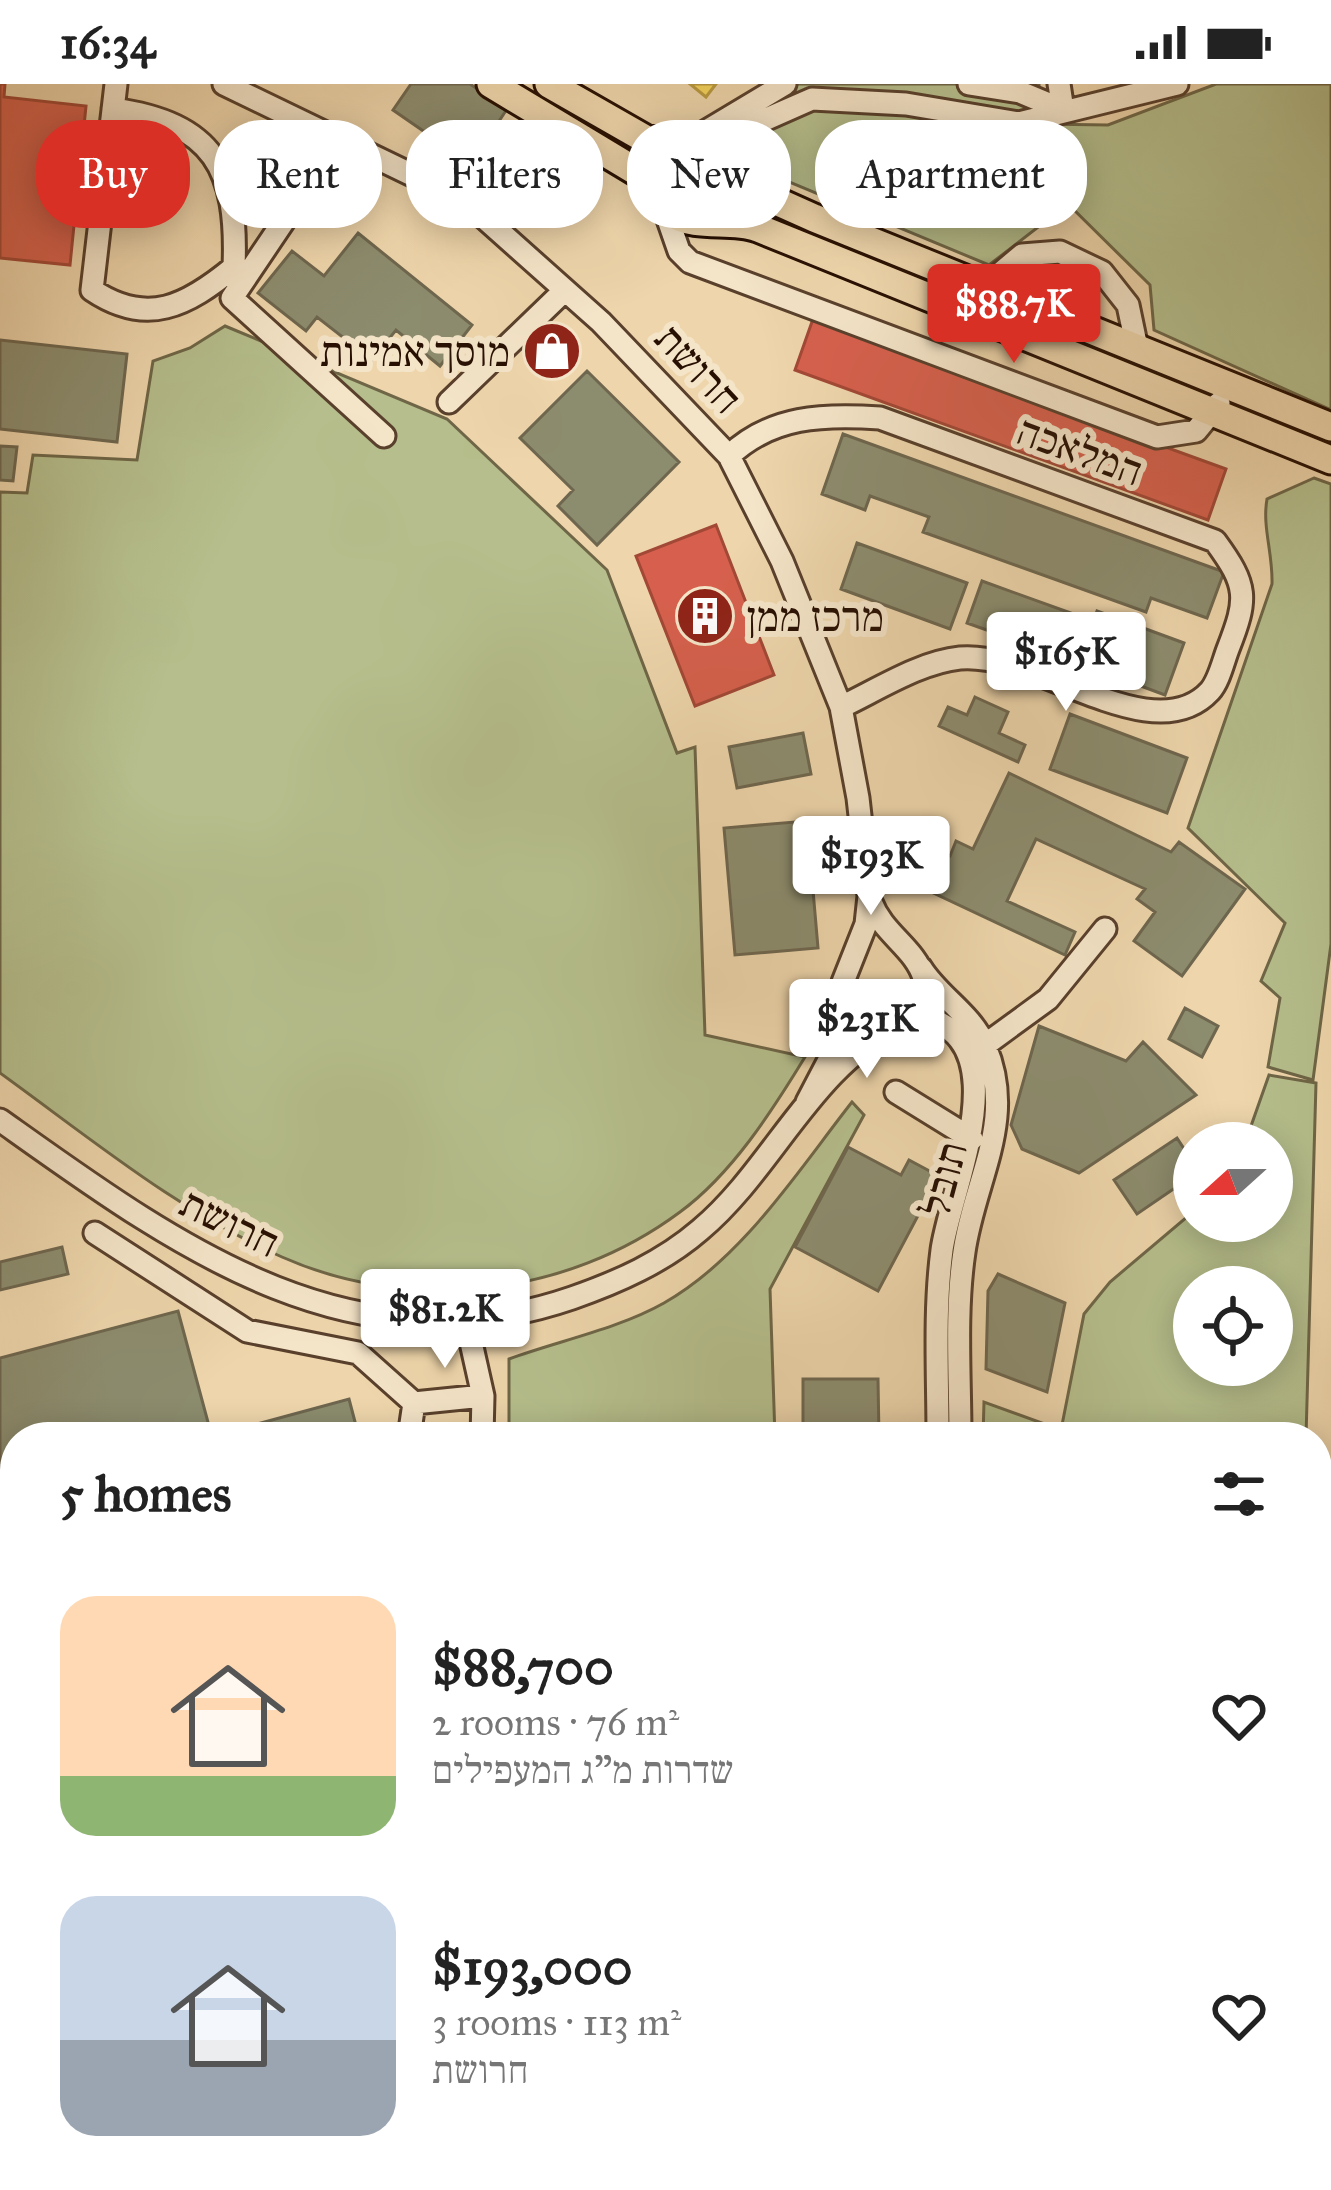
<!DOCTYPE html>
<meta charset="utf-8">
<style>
:root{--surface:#fff;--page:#f6f6f6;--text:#222;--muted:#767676;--accent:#d93025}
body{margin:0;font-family:"IM FELL Great Primer","Frank Ruhl Libre",serif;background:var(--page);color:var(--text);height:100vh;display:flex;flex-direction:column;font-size:45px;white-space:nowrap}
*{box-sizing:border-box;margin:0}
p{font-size:39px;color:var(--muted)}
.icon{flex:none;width:66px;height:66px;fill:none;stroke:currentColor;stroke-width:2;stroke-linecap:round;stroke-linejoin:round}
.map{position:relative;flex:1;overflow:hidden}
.side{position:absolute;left:0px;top:1338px;width:1332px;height:768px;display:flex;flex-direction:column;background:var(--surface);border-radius:48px 48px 0 0;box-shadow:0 6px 30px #0003}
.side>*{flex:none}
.top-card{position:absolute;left:36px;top:36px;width:1260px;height:108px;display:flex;gap:24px}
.needle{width:78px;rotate:249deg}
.buttons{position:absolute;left:1173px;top:1038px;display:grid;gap:24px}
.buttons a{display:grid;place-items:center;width:120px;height:120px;border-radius:50%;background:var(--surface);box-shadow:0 6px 30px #0003;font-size:60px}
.price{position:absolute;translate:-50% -102px;padding:0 27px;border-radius:12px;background:#fff;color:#222;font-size:39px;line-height:78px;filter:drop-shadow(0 3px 6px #0008)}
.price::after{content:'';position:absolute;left:50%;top:72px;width:36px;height:27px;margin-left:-18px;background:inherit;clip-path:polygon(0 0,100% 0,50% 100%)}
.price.current{background:var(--accent);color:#fff}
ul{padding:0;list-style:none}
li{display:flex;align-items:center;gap:36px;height:300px;padding:0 60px}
li span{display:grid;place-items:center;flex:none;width:336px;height:240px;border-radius:36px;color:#555}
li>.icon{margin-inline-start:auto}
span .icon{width:144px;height:144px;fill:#fffc;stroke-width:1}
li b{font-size:51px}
h2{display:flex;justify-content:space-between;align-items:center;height:144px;padding:0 60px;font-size:51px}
.tag{padding:0 42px;border-radius:48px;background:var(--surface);box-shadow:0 6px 30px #0003;font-size:42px;line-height:108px}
.tag.current{background:var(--accent);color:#fff}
.status{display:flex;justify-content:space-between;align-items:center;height:84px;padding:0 60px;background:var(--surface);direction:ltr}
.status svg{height:33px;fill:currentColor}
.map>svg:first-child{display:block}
</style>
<div class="status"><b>16:34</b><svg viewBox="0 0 49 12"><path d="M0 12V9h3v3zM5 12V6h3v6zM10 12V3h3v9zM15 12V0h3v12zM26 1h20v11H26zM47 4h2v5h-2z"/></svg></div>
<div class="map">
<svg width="1331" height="2106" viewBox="0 0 1331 2106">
<rect width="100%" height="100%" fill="#eed5ab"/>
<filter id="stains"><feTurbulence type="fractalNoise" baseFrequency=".00167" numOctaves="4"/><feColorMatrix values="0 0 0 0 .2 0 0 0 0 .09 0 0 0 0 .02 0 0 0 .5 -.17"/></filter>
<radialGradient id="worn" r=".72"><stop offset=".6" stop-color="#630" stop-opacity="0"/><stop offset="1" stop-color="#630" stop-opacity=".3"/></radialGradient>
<!-- green -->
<path fill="#b5be8c" stroke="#6e6647" stroke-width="3" fill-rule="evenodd" d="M796,0H1039L1040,40L1108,41L1216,0H1331V326L1154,246L1150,201L1068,120L989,181L751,82L749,51Z
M225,242L447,335L607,486L677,669L695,663L705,951L805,973C772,1027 732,1090 680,1128C566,1213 411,1230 282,1173C179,1128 90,1054 0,989V408L27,409L33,371L137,376L153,277L190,264Z
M1314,394L1331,400V860L1313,996L1268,983L1280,914L1261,897L1285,839L1188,744L1272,500C1273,469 1262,443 1267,415Z
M1269,991L1316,999L1306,1353H983L984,1318L1061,1346L1084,1230L1110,1198L1194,1127V1137H1272V1059H1245ZM1272,1203V1281H1194V1203Z
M852,1018L864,1031L770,1205L775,1353H509V1275C558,1257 618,1245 664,1219C743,1174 797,1088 852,1018Z
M989,2091H1300V2106H988Z"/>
<!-- homes -->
<path fill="#f6d55c" stroke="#b89a41" stroke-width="3" d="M690,0H716L706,13Z"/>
<!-- shops -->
<path fill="#d6604d" stroke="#a24836" stroke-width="3" d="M0,0H5L4,13L86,22L70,181L0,174Z
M813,235L1226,385L1208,436L795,286Z
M716,441L774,591L695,622L636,472Z"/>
<!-- industry -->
<path fill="#8c8c6e" stroke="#6e664e" stroke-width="3" d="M411,0H470L507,25L471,80L393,26Z
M358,149L472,241L440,282L396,246L372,276L317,233L306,247L258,209L292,167L324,192Z
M0,256L127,270L117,358L0,345Z
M587,287L679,378L597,461L558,422L573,406L520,354Z
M843,350L1224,488L1207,534L1151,514L1146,528L923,448L929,433L870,412L865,426L822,410Z
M0,362L17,363L13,397L0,396Z
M857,459L967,499L950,545L841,505Z
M982,497L1079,532L1065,574L967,539Z
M1097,527L1184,559L1165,611L1079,579Z
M975,613L1008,628L999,649L1025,661L1018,678L939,642L948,623L967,631Z
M1070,630L1187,674L1167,729L1050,685Z
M803,649L811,690L737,704L729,663Z
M1009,689L1171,768L1179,758L1245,805L1182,892L1134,857L1155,828L1137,815L1145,805L1036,755L1007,817L1075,848L1065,871L908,797L925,761L950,772L956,757L973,765Z
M807,737L818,864L735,871L724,744Z
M1185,924L1218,942L1202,973L1169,955Z
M1039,942L1126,977L1143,958L1196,1011L1079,1089L1022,1065L1011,1041Z
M1177,1054L1194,1080V1091L1137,1130L1114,1096Z
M848,1063L901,1091L909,1076L939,1092L878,1207L795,1163Z
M62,1163L68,1190L0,1206V1178Z
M998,1190L1065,1219L1047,1308L986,1285L988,1207Z
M178,1227L212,1353H15V1465L0,1409V1274Z
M803,1295H878L879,1353H803Z
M349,1315L359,1353H241L239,1345Z
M0,1716L15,1717V1841L0,1840Z
M15,2067V2091H106L113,2106H0V2073Z
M521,2091H628V2105H521Z"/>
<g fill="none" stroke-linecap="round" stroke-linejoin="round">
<defs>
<path id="minor" d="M224,0L464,116L601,238L729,372L782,477L841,623L858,714L869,812L866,840L843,898L841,953L807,1018
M969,0L1020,8L1063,26
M1059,0L1063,26
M113,25C214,39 238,85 234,183C187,222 147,243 92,206L116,0
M339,55L232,214L384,352
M693,55L785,0
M109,58L159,70
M731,78L744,45L812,15L906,20L1019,39L1177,0
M663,121L679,167L690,178L1157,353L1196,347L1219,319
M984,203L1022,171L1060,168L1102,188L1128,221L1137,264
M449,318L565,206
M729,372C771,332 823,330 880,334L1215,457C1248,502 1248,514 1228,565C1223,578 1219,597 1210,607C1153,669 1035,567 960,574C920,578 877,606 841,623
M871,818C883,850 915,864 924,894
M921,884C939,913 971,929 985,962C1017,1036 974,1096 964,1168C955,1228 960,1292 960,1353
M913,931C1026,948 950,1104 942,1166C934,1228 938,1291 938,1353
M985,961L1048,915L1105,845
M896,1008L972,1055
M0,1036C173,1159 348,1291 572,1214C618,1198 663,1178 700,1146C774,1084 811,982 901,940
M95,1149L247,1247L358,1269L414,1319L409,1353
M466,1236L483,1312L482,1353
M414,1319L483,1312
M0,1630L15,1626
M0,1687L15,1681
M0,1866L15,1871
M0,2028L15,2025
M152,2091L157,2106
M478,2091L479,2106
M508,2091V2106
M887,2091V2106
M938,2091V2106
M971,2091V2106"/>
<path id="major" d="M491,0L639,89L657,108
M549,0L647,56L679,59
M736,88L756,108L814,134L1331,343
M706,136L732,116L736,88L717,61C667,41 630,104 673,130C697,145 731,134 758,144L1331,376"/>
<path id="highway" d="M1331,2106V1950"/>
</defs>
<!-- minor casing -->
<use href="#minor" stroke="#59402c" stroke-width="27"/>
<!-- major casing -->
<use href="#major" stroke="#270f02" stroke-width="33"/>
<!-- highway casing -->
<use href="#highway" stroke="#270f02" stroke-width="36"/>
<!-- minor -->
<use href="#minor" stroke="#f4e4c8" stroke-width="21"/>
<!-- major -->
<use href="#major" stroke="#eed5ab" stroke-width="27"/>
<!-- highway -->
<use href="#highway" stroke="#eed5ab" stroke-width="30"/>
</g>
<!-- icons -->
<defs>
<symbol id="shop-disc" viewBox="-11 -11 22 22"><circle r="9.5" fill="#8f2418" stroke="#f4e4c8"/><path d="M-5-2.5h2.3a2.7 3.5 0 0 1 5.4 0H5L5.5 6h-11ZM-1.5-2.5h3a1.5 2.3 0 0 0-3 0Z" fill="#fff"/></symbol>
<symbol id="building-disc" viewBox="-11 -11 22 22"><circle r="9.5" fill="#8f2418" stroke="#f4e4c8"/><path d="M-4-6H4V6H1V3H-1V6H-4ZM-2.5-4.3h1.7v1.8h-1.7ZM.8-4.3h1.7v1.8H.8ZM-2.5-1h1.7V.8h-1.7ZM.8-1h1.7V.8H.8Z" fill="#fff"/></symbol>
</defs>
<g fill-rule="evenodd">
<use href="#shop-disc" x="519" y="234" width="66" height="66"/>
<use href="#building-disc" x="672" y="499" width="66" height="66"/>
</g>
<g text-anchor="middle" stroke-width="12" stroke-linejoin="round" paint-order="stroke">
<!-- poi labels -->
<g font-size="42" fill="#270f02" stroke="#f4e4c8" text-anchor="end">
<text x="510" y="282">מוסך אמינות</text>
<text x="747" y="547" text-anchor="start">מרכז ממן</text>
</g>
<!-- street labels -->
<g font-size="42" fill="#270f02" stroke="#f4e4c8">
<text transform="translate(699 284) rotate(47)" y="15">חרושת</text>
<text transform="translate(1080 366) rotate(20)" y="15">המלאכה</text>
<text transform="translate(943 1095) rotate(-75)" y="15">תובל</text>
<text transform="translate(230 1138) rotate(26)" y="15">חרושת</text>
</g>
</g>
<rect width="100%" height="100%" filter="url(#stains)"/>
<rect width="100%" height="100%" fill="url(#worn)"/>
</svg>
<div class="buttons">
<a><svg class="needle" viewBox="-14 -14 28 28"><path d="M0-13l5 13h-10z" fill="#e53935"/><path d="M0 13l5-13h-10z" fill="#767676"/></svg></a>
<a><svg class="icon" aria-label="locate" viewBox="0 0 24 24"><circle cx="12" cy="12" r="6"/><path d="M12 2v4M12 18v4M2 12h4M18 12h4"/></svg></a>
</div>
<b class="price current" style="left:1014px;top:282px">$88.7K</b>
<b class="price" style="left:1066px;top:630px">$165K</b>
<b class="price" style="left:871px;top:834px">$193K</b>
<b class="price" style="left:867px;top:997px">$231K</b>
<b class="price" style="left:445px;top:1287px">$81.2K</b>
<div class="top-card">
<a class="tag current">Buy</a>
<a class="tag">Rent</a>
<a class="tag">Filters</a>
<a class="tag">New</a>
<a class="tag">Apartment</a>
</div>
<section class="side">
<h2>5 homes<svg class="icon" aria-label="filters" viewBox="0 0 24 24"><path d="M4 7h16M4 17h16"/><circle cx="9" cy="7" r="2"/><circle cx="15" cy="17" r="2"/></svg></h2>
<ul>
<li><span style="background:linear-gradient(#ffd9b3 75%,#8fb573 0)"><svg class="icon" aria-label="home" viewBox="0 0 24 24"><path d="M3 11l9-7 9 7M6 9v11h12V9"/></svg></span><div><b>$88,700</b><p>2 rooms · 76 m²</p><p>שדרות מ&quot;ג המעפילים</p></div><svg class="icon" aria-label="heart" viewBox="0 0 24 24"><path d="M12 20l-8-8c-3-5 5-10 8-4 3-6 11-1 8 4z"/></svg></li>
<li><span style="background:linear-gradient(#c9d6e8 60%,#9aa5b1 0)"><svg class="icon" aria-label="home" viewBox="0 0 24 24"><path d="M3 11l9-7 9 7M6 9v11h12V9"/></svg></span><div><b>$193,000</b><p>3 rooms · 113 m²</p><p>חרושת</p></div><svg class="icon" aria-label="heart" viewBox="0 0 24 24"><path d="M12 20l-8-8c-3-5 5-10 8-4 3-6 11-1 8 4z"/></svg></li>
</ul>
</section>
</div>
